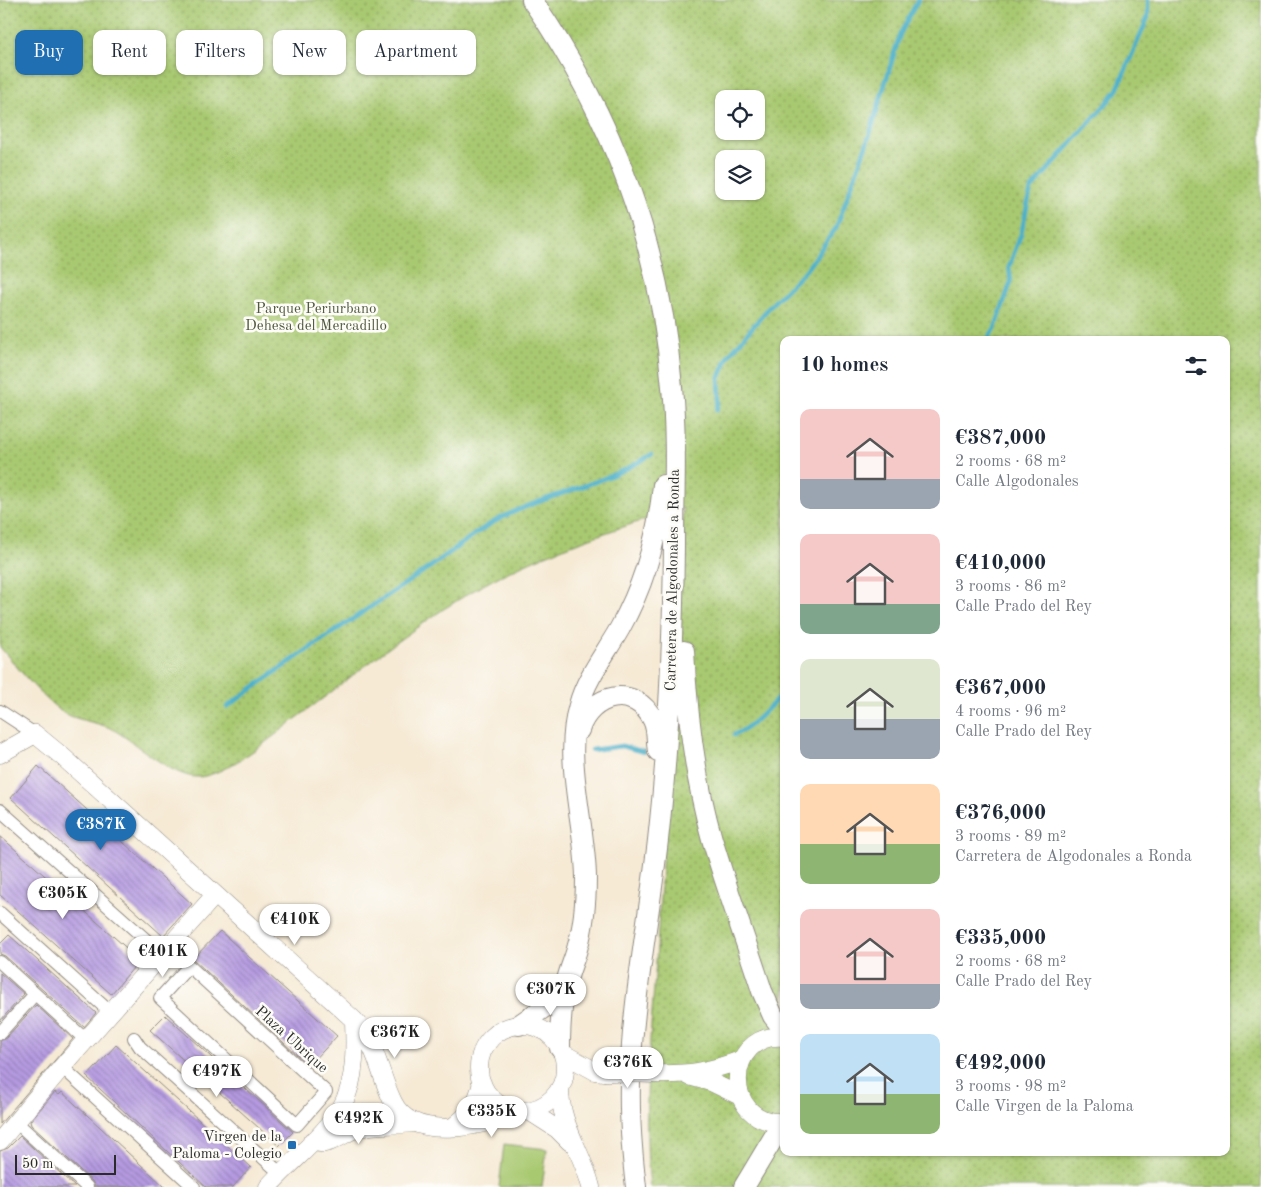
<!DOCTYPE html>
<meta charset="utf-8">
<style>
:root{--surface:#fff;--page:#f2f2f3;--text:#1f2937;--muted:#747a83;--accent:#1f6fb2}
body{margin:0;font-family:"Old Standard TT",serif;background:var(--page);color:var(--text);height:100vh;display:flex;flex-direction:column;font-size:19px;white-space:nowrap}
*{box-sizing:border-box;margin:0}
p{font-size:16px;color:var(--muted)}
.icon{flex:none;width:28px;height:28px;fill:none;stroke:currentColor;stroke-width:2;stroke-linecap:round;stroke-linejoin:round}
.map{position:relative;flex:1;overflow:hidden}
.panel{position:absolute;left:780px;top:336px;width:450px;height:820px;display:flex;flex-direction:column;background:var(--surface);border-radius:10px;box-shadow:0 1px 4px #0004}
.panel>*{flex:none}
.banner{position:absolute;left:15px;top:30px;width:475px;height:45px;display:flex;gap:10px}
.fabs{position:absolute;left:715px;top:90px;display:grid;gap:10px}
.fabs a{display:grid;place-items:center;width:50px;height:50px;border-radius:10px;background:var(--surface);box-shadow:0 1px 4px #0004;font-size:25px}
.scale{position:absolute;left:15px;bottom:12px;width:101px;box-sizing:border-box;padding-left:5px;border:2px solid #2b2b2b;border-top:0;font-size:14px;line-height:18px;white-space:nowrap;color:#2b2b2b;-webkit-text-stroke:4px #fdfcf7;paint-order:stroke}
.price{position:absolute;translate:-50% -42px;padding:0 11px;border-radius:18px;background:#fff;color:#222;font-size:16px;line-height:32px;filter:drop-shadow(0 1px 2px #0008)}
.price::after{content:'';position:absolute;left:50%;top:30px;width:15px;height:11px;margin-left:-8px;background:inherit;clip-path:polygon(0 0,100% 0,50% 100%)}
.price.selected{background:var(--accent);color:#fff}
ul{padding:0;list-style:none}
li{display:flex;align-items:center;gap:15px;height:125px;padding:0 20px}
li span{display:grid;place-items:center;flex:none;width:140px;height:100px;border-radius:10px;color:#555}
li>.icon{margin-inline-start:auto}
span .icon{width:60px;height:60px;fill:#fffc;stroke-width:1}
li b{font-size:21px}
h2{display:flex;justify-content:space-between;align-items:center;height:60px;padding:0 20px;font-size:21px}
.chip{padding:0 18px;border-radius:10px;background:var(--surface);box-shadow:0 1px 4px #0004;font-size:18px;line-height:45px}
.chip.selected{background:var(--accent);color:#fff}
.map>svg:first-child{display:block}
</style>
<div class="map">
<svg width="1261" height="1187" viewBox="0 0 1261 1187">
<defs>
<pattern id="park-dots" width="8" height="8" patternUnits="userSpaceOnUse" patternTransform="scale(1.25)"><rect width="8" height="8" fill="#a9c971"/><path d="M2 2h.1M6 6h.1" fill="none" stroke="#8aa35d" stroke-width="1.8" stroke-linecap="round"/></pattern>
<pattern id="building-back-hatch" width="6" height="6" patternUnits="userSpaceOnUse" patternTransform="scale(1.25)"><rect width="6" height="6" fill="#b59ae1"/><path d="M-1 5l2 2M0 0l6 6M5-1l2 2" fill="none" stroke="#937eb7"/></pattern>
</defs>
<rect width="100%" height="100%" fill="#fdfcf7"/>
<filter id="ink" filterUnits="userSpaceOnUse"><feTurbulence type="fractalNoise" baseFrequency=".02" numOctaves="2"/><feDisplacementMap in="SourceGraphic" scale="10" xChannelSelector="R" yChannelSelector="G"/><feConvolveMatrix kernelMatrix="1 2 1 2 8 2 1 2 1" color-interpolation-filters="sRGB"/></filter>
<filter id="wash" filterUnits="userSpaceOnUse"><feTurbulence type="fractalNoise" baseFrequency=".0096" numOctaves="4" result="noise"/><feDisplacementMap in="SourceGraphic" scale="20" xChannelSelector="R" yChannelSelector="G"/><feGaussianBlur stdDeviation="1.12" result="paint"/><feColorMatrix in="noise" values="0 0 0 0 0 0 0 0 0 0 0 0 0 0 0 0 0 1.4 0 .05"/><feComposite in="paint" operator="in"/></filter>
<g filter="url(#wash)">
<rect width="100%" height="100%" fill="#f6ead5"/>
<!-- green -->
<path fill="#a9c971" stroke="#6a7a4e" d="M504,1144L547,1149L542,1187H499Z"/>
<!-- park -->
<path fill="url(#park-dots)" stroke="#6a7a4e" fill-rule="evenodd" d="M0,0H1261V1187H650C641,1102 653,1016 658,931C667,790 675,649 683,508C609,531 533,554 466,595C408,630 352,677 297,718C275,735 224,777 198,777C173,778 135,742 114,730C98,721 72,721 58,709C36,691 18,668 0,647ZM724,99H756V131H724ZM724,159H756V191H724ZM784,340H1226V1152H784Z"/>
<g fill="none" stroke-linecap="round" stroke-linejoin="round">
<!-- stream -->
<path stroke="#4bb0ca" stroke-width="4.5" d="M987,340L995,328L1011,282L1009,267L1021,234L1031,189L1105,105L1117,90L1148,17V0
M717,410L720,401L719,379L729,355L771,305L806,270L836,228L868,140L900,34L918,0
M227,707C291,659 358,616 424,571C447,556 468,537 492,523C542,494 603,487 652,454
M734,735C754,726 769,707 784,692
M592,750L622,746L644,752"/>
</g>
<g id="blocks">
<!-- building -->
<path fill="url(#building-back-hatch)" d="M38,766L192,904L163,936L11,798Z
M0,836L140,960L111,994L0,895Z
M220,931L337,1036L309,1066L193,959Z
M9,935L96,1013L84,1027L5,956L0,954V944Z
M0,973L24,994L0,1021Z
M36,1005L73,1039L0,1124V1041L6,1038Z
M165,1015L293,1132L279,1146L150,1030Z
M116,1045L251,1167L233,1187H206L87,1077Z
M55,1092L59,1095L62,1092L165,1187H95L92,1181L31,1125L30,1121Z
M20,1136L75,1187H0V1151L8,1148Z"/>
</g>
</g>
<g filter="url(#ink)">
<use href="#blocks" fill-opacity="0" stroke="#908a80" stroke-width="1"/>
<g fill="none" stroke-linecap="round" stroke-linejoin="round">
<defs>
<path id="street" d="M0,711L35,734
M0,810L162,954
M0,913L110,1012
M0,962L87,1041
M189,966L326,1092L297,1125L160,998Z
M0,1033L35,994
M134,1038L140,1047L280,1173
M62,1067L194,1187
M16,1122L87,1187"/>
<path id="secondary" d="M0,754L35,734L63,757L354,1020C379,1049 378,1071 393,1102C414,1146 490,1123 526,1111
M479 1068a43 43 0 1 1 86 0a43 43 0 1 1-86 0Z
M784,1037C724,1031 721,1126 784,1122
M562,1053L595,1071L604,1072
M654,1074C689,1075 708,1072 741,1060
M689,1076L711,1082L740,1096
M560,1089C560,1125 583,1153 591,1187
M529,1111L557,1129L570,1142
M454,1126C472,1112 476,1105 482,1083
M0,1141L62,1067L215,895
M312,1141C328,1149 341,1134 356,1129C373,1123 394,1126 412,1123
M268,1187C290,1162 328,1133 343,1104C356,1079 355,1047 354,1020"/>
<path id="primary" d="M532,0C613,118 660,243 672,387C677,440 674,493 674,546C673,644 669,742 658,840C649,920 632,1002 630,1083C629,1118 632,1153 636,1187
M684,651C687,713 695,779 712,839C727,890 746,941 762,991L773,1016L784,1030
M579,730C590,694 635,683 653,720C658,730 656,740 658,751
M519,1025L552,1002L565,985
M560,1048C560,1027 561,1006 566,985C568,972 574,961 577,949C584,926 586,901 586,877C585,822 563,759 579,705C586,678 606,653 620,628C645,583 658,536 663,485
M744,1187L774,1137L784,1129"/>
</defs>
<!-- street casing -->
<use href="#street" stroke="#908a80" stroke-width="14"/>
<!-- secondary casing -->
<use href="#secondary" stroke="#908a80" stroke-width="19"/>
<!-- primary casing -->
<use href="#primary" stroke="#908a80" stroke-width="22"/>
<!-- street -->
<use href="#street" stroke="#fff" stroke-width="12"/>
<!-- secondary -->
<use href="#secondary" stroke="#fff" stroke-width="18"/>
<!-- primary -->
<use href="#primary" stroke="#fff" stroke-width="20"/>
<defs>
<path id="secondary-bridge" d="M604,1072L654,1074"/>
</defs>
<!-- secondary-bridge casing -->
<use href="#secondary-bridge" stroke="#908a80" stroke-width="19" stroke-linecap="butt"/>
<!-- secondary-bridge -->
<use href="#secondary-bridge" stroke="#fff" stroke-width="18"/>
</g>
</g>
<!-- markers -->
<rect fill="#1f6fb2" stroke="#fdfcf7" stroke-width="2" x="287" y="1140" width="10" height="10" rx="2.5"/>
<g text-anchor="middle" stroke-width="5" stroke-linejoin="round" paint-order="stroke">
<!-- park labels -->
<g font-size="15" fill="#515a40" stroke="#fdfcf7">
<text x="316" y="313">Parque Periurbano<tspan x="316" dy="17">Dehesa del Mercadillo</tspan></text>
</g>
<!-- street labels -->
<g font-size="15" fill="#2b2b2b" stroke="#fdfcf7">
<text transform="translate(672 580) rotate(-89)" y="5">Carretera de Algodonales a Ronda</text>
<text transform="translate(292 1039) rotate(42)" y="5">Plaza Ubrique</text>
</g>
<!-- poi labels -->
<g font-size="15" fill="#2b2b2b" stroke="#fdfcf7" text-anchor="end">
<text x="282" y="1141">Virgen de la<tspan x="282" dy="17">Paloma - Colegio</tspan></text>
</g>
</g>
</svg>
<div class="fabs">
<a><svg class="icon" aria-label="locate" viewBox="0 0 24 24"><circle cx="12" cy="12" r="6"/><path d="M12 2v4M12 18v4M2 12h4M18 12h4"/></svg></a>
<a><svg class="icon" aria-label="layers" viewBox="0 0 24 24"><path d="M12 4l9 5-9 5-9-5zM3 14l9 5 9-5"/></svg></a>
</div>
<div class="scale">50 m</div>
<b class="price selected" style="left:101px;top:851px">€387K</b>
<b class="price" style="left:63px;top:920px">€305K</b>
<b class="price" style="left:295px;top:946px">€410K</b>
<b class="price" style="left:163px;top:978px">€401K</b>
<b class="price" style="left:551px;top:1016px">€307K</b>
<b class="price" style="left:395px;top:1059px">€367K</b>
<b class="price" style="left:628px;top:1089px">€376K</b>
<b class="price" style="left:217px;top:1098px">€497K</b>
<b class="price" style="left:492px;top:1138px">€335K</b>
<b class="price" style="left:359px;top:1145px">€492K</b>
<div class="banner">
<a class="chip selected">Buy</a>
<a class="chip">Rent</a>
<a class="chip">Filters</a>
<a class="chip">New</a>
<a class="chip">Apartment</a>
</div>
<section class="panel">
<h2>10 homes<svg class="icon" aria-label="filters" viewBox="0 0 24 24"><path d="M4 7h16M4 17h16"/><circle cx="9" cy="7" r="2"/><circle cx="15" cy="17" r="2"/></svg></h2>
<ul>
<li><span style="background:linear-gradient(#f6c9c9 70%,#9aa5b1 0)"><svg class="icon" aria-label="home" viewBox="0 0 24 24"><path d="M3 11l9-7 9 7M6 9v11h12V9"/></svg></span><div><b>€387,000</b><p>2 rooms · 68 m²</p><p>Calle Algodonales</p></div></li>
<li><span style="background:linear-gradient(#f6c9c9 70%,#7fa58c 0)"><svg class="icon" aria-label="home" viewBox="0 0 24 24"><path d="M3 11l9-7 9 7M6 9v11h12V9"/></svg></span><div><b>€410,000</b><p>3 rooms · 86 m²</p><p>Calle Prado del Rey</p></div></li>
<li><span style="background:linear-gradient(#dfe7d0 60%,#9aa5b1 0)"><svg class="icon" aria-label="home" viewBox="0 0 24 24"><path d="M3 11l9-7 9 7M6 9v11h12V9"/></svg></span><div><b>€367,000</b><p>4 rooms · 96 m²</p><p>Calle Prado del Rey</p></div></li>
<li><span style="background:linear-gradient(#ffd9b3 60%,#8fb573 0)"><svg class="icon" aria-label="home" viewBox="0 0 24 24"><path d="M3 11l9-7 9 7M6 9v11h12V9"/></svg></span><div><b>€376,000</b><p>3 rooms · 89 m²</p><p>Carretera de Algodonales a Ronda</p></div></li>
<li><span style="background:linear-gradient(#f6c9c9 75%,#9aa5b1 0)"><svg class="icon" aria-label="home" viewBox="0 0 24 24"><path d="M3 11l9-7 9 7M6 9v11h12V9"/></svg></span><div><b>€335,000</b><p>2 rooms · 68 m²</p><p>Calle Prado del Rey</p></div></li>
<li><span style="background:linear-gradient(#bfe0f5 60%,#8fb573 0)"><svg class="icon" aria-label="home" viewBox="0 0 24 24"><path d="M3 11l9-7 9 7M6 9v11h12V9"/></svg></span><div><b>€492,000</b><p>3 rooms · 98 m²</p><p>Calle Virgen de la Paloma</p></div></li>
</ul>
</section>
</div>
